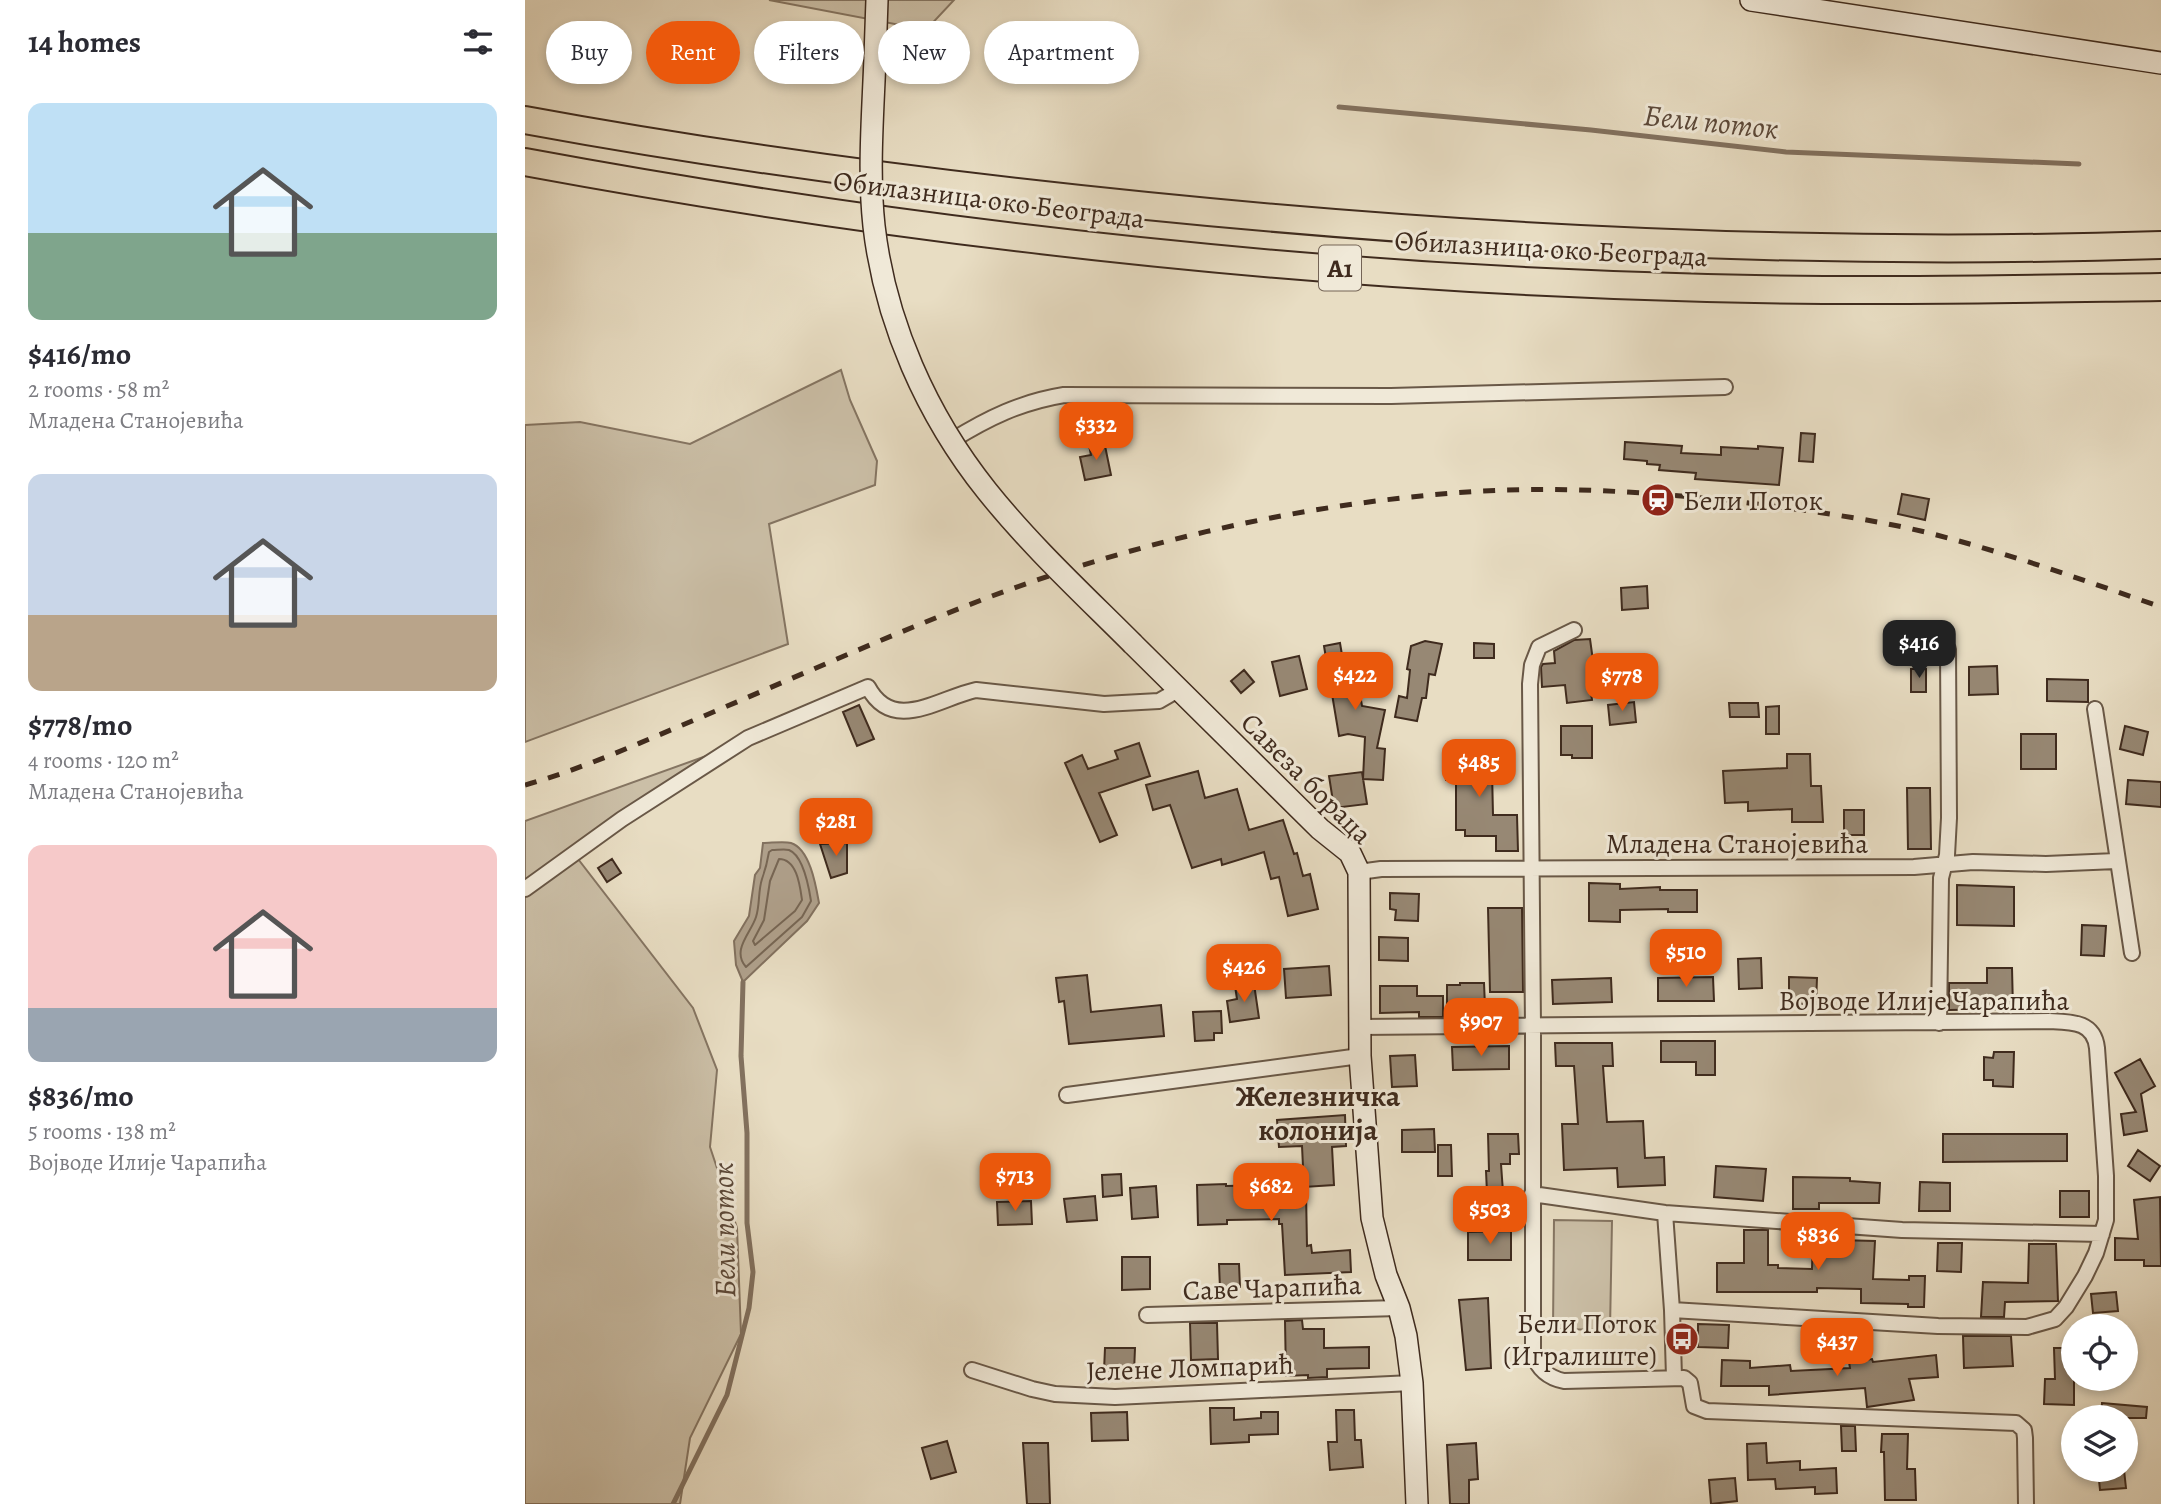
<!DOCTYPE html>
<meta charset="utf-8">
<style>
:root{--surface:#fff;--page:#f7f7f7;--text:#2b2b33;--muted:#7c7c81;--accent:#ea580c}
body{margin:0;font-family:Alegreya,serif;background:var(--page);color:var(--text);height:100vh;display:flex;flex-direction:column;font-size:26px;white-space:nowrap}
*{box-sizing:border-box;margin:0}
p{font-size:23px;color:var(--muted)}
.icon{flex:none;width:38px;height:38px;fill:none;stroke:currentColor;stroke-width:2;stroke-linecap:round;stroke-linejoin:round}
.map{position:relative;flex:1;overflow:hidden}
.drawer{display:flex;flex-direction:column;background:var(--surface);width:525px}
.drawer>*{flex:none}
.top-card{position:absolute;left:21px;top:21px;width:665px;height:63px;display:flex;gap:14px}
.buttons{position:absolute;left:1536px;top:1314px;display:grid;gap:14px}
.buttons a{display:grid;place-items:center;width:77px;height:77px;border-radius:50%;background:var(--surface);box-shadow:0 4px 10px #0003;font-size:35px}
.price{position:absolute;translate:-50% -60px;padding:0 16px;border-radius:14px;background:var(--accent);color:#fff;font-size:23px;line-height:46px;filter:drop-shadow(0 2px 4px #0008)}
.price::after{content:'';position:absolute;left:50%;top:42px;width:21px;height:16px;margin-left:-10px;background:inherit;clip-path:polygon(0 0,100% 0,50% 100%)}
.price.selected{background:#222;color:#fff}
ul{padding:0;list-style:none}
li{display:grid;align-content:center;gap:14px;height:371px;padding:0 28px}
li span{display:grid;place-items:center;height:217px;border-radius:14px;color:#555}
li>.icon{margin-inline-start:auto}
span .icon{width:126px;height:126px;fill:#fffc;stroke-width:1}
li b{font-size:30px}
h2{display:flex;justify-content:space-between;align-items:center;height:84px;padding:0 28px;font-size:30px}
.tag{padding:0 24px;border-radius:32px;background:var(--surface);box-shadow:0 4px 10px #0003;font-size:24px;line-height:63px}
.tag.selected{background:var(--accent);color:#fff}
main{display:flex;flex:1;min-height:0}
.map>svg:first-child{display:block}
</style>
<main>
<section class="drawer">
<h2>14 homes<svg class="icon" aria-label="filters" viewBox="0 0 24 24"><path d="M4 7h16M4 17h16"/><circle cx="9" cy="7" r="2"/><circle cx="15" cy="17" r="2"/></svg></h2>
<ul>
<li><span style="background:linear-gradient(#bfe0f5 60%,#7fa58c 0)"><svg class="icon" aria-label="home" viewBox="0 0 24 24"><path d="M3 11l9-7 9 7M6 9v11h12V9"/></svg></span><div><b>$416/mo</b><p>2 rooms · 58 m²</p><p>Младена Станојевића</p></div></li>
<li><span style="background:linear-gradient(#c9d6e8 65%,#b9a48a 0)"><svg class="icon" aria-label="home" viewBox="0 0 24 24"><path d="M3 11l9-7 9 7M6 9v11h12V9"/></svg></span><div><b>$778/mo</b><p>4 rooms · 120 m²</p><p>Младена Станојевића</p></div></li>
<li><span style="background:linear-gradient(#f6c9c9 75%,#9aa5b1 0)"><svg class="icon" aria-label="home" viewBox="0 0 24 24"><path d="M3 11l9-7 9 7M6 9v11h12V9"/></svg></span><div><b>$836/mo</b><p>5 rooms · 138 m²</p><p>Војводе Илије Чарапића</p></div></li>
</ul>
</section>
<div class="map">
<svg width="1636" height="1504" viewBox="0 0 1636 1504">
<rect width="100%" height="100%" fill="#e8ddc3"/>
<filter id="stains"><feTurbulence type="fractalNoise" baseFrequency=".00286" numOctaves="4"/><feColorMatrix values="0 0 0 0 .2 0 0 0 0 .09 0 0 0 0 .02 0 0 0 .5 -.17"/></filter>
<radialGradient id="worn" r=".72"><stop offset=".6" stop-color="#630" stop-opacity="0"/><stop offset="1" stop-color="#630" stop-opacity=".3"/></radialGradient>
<!-- green -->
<path fill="#cbbfa7" stroke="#857562" stroke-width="2" d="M244,0H429L401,30Z
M316,370L325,400L352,461L350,485L244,524L263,644L0,742V425L55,422L165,444Z
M209,746L50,855L168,1008L192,1070L185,1147L212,1228L216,1334L165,1438L155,1504H0V821Z
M1029,1220L1087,1221L1085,1330L1028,1329Z"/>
<!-- water -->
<path fill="#afa08b" stroke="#82715f" stroke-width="2" d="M238,843C246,843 259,841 266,843C285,849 291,886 294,903L282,921L218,982L211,965L209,941L224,916L230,875L235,868Z"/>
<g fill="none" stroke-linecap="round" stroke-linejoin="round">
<!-- shore -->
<path stroke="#776654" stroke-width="2" d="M247,850C252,850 260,849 264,850C279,856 284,888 286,901L277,917L221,967C206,950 226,933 231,917C235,905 233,891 237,879C241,868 242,864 244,852Z
M254,859C272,859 275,886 277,900L270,911L230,945L228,941L239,920L245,881Z"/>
<!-- stream -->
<path stroke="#82715f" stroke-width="5" d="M814,107L1066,130L1261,152L1554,164
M148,1504L202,1395L224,1308L228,1272L222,1223V1133L216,1056L218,982"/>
</g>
<!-- building -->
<path fill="#978874" stroke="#3f2b1e" stroke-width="2" d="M1276,433L1290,434L1288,462L1274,461Z
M579,441L586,475L560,480L555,457L566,455L564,445Z
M1100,442L1157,446L1156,453L1196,455V447L1233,449V446L1258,448L1254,485L1170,479L1171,473L1134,470L1135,465L1122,464V461L1099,459Z
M1377,494L1404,499L1400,520L1373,514Z
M1122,586L1123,608L1097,610L1096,588Z
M1065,639L1069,668L1063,669L1067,700L1042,703L1040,685L1017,687L1016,667L1018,664L1030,663L1029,651L1049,640Z
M900,641L917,644L910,675L904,674L901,698H897L892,721L870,717L874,696L882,698L885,670L882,669L886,646Z
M815,643L819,667L830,665L837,706L860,710L852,748L860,749L858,780L838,779L840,737L823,734L814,736L799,646Z
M949,643L969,644V658H949Z
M774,656L782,689L755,696L747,662Z
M1472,666L1473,694L1444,695V667Z
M1386,669H1401V692H1386Z
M719,670L729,682L716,693L706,681Z
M1522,679L1563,680V702L1522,701Z
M1109,702L1111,722L1085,725L1083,705Z
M1204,703H1233L1234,717H1205Z
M334,705L349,739L332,746L318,712Z
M1254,706V734H1241V707Z
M1036,726H1067V758H1047V755H1036Z
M1600,726L1623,732L1618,755L1595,749Z
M1496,734H1531V769H1496Z
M614,743L625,776L574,793L592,835L575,842L540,763L557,755L563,769L593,759L590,751Z
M940,749V755H970V771H967L968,815H992L993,851H971V836H940V830H931V780H921L919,750Z
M1262,754H1285L1286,786H1296L1298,822H1267V809L1223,811V802L1200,803L1198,771L1262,768Z
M673,771L680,798L712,789L724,830L758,820L769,854L772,853L778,876L785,874L793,909L763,916L754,877L746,879L739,852L697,865L696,859L667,868L645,805L628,810L621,785Z
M837,772L842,804L809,808L804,776Z
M1603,780L1636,782V807L1601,804Z
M1382,788H1405L1406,849H1383Z
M1319,810H1339V835H1319Z
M322,843V873L306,878L295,844Z
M87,859L96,873L82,882L73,868Z
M1064,883L1095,884V889L1135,887V890H1172V912H1143V909L1095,910V922L1064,921Z
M1432,885L1489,887V926L1432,925Z
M865,893L894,894L893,921L870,920L871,910L865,909Z
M963,908H997L998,992H965Z
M1557,925L1581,926L1579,956L1556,955Z
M854,937L883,938V961L854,960Z
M1236,958L1237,988L1214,989L1213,959Z
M804,966L806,995L761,998L759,969Z
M1462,968H1487L1488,1009L1424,1010V983H1462Z
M562,975L566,1012L636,1005L639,1036L544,1044L539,1001L534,1002L531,978Z
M1188,977L1189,1001H1133V978Z
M1264,977L1292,978L1291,1004H1264Z
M1086,978L1087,1002L1028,1004L1027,980Z
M935,983H959L960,1007L922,1008V985H935Z
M729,984L734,1018L705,1022L702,1001L712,999L710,986Z
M855,986H892V996H918V1017H894V1012L855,1013Z
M696,1011L697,1033H689V1040L670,1041L668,1012Z
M1136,1041H1190V1075H1171V1062H1136Z
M1030,1043H1087L1088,1066H1078L1082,1122L1118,1121L1120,1158L1139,1157L1140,1185L1093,1187L1092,1168L1039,1170L1037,1124H1053L1049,1066H1031Z
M984,1046V1069L928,1070L927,1047Z
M1469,1052H1489L1488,1087L1468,1086V1080H1459V1057L1468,1058Z
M890,1055L892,1086L867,1087L865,1056Z
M1615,1059L1630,1086L1616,1094L1622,1131L1599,1135L1596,1114L1611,1112L1590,1073Z
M820,1115L821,1146L807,1147L809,1185L779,1187L777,1146L754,1147L752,1120Z
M909,1129L910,1152H877V1130Z
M963,1134H993L994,1154H985V1164H976L978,1192L962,1193L961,1171H964Z
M1418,1134H1542V1161L1418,1162Z
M913,1145H926L927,1176H913Z
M1613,1150L1635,1166L1625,1181L1603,1166Z
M1191,1166L1241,1169L1238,1201L1189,1197Z
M596,1174L597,1195L578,1197L577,1175Z
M1268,1177L1325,1178V1181L1355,1183L1354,1203H1294V1209H1268Z
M1395,1182L1425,1183V1211H1394Z
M701,1184V1186L739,1185V1193L781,1192L782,1246L786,1245L787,1253L825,1250L826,1272L760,1275L757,1224H754V1219L702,1220V1224L673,1225L672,1185Z
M631,1186L633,1217L607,1219L605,1188Z
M1535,1191H1564V1217H1535Z
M570,1196L572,1220L542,1222L539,1199Z
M1635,1197L1636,1266H1619V1260H1590V1238L1613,1239L1609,1200Z
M506,1201L507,1224L473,1225L472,1202Z
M1219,1230H1243V1265H1253V1268L1287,1269L1288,1233L1313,1235V1240L1350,1241L1348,1279L1384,1280V1276H1400L1399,1307H1383V1304L1336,1303V1289L1292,1288V1292H1192V1263H1219Z
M986,1231V1260H943V1232Z
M1413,1243H1437L1436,1272L1412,1271Z
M1504,1244H1531L1533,1301L1480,1302L1479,1317H1456L1458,1282L1503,1283Z
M597,1257H625V1289L597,1290Z
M694,1264H714L715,1287L695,1288Z
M1591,1292L1593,1311L1568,1313L1566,1294Z
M963,1298L966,1368L941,1370L934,1300Z
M777,1320L778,1329H799V1348L844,1347V1368L802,1369V1377L783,1378V1375L761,1376L760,1321Z
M665,1323H692L693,1359L666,1360Z
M1173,1324L1204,1325L1203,1348L1173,1347Z
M1438,1336H1486L1488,1366L1439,1368Z
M580,1348H610L609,1372L579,1371Z
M1529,1348H1549V1405L1519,1404L1520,1379H1530Z
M1411,1355L1413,1377L1384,1379L1389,1400L1342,1407L1340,1388L1244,1395V1386H1196L1197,1360L1225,1361V1368L1265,1365L1266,1371L1325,1368L1324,1362L1347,1359L1348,1362Z
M1577,1403L1622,1407L1621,1418H1576Z
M685,1408H709V1420L736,1418V1412H753V1434L724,1435V1442L686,1444Z
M811,1410H829L830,1440H836L838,1467L805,1470L803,1442H812Z
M602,1412L603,1440L567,1441L566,1413Z
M1316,1426H1330L1331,1451H1317Z
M1357,1434H1383L1382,1469H1390L1391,1500H1360L1359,1452H1356Z
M422,1441L431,1472L406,1479L397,1448Z
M498,1443H523L525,1504H502Z
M951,1443L953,1479L944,1480V1504H925L922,1445Z
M1241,1443L1242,1463L1275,1461V1470L1311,1468L1312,1493L1290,1494V1487L1251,1489L1250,1479L1223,1480L1222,1444Z
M1573,1470H1599L1601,1488L1575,1490Z
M1210,1478L1212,1501L1186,1504L1184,1480Z"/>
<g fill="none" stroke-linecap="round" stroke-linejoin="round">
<defs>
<path id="street" d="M426,441C463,418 496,402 539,395L866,396L1200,387
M1049,630L1014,647L1007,665L1005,684L1008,1027V1354C1013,1369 1024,1378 1039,1381L1159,1378L1165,1383L1169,1406L1182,1411L1491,1423L1499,1430L1500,1438L1501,1504
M1570,709L1607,953
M834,872L856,869L1389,867L1448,862L1521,864L1591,861
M0,889L97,819L223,738L343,687C368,734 414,698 451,690L579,704L634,701L653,690
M1414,1023L1416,878L1422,855L1424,818L1423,649
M835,1027L1524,1021C1546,1022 1569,1021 1572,1048L1581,1176V1220L1571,1253L1560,1276L1541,1307L1530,1319L1502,1327L1413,1326L1147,1310
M542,1095L835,1056
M1007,1194L1140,1213L1377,1230L1577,1234
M1140,1213L1147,1310L1149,1377
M622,1315L874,1308
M447,1370L507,1389L530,1394L590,1397L887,1383"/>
<path id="secondary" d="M1226,0L1636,63
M350,57L352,0
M608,644L795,829L825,853L834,872L835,1056L847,1218L861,1275L874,1308L881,1336L887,1383L892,1504"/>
<path id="highway" d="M0,120C206,158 414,185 622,206C959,240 1297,256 1636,245
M0,162C389,234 786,278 1182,288C1333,292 1485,289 1636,287"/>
</defs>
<!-- street casing -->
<use href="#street" stroke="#695847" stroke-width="18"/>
<!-- secondary casing -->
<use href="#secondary" stroke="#3f2b1e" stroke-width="24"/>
<!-- highway casing -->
<use href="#highway" stroke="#3f2b1e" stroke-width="30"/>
<!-- street -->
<use href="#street" stroke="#f0e9d8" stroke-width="14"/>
<!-- secondary -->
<use href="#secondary" stroke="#f0e9d8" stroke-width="21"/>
<!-- highway -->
<use href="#highway" stroke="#e8ddc3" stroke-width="26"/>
<!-- rail -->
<path stroke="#3f2b1e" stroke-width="5" stroke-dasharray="12 12" stroke-linecap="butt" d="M0,785C57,769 112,744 167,721C267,679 366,634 467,596C624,538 791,501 958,491C1055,486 1153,494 1248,506C1299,513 1350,520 1400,532C1480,552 1558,580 1636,607"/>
<defs>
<path id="secondary-bridge" d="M350,57C348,113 343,171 349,226C360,322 402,416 462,491C506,546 558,594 608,644"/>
</defs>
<!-- secondary-bridge casing -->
<use href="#secondary-bridge" stroke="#3f2b1e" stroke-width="24" stroke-linecap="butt"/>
<!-- secondary-bridge -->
<use href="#secondary-bridge" stroke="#f0e9d8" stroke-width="21"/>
</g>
<!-- icons -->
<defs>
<symbol id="station-disc" viewBox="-11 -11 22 22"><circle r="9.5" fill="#8f2418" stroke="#f0e9d8"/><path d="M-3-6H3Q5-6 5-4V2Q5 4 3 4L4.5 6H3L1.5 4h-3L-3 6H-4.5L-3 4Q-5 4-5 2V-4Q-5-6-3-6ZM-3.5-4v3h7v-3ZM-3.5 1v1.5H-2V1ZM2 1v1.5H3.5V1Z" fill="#fff"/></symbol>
<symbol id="bus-disc" viewBox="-11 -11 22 22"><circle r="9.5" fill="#8f2418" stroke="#f0e9d8"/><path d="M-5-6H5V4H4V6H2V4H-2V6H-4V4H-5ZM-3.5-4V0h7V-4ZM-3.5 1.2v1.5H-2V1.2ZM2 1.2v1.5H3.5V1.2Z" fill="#fff"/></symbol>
</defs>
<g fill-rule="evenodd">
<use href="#station-disc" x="1114" y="481" width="38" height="38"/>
<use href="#bus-disc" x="1138" y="1320" width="38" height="38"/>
</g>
<g text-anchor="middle" stroke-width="6" stroke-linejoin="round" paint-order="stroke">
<!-- shield labels -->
<rect fill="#f0e9d8" stroke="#746456" stroke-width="2" x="794" y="245.5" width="42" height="45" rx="5"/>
<g font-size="26" font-weight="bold" fill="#3f2b1e">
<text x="815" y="277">A1</text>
</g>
<!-- street labels -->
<g font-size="28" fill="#3f2b1e" stroke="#f0e9d8">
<text transform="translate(464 199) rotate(7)" y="10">Обилазница око Београда</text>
<text transform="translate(1026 248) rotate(3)" y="10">Обилазница око Београда</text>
<text transform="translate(782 778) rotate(45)" y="10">Савеза бораца</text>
<text x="1212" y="853">Младена Станојевића</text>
<text x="1399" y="1010">Војводе Илије Чарапића</text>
<text transform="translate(747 1287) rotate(-2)" y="10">Саве Чарапића</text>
<text transform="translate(665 1367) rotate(-2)" y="10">Јелене Ломпарић</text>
</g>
<!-- poi labels -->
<g font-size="28" fill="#3f2b1e" stroke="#f0e9d8" text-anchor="start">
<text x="1158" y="510">Бели Поток</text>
<text x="1132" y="1333" text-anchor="end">Бели Поток<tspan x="1132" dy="32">(Игралиште)</tspan></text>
</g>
<!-- water labels -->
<g font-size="30" font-style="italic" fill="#5b4839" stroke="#f0e9d8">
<text transform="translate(1186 122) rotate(6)" y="10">Бели поток</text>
<text transform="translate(199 1230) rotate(-91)" y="10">Бели поток</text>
</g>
<!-- neighbourhood labels -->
<g font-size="30" font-weight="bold" fill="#3f2b1e" stroke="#f0e9d8">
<text x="793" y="1106">Железничка<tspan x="793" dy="34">колонија</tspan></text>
</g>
</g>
<rect width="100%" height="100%" filter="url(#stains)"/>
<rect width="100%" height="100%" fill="url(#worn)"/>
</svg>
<div class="buttons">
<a><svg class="icon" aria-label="locate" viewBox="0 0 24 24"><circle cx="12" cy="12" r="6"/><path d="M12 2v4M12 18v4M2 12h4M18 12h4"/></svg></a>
<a><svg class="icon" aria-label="layers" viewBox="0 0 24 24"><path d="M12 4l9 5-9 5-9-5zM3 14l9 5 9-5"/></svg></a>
</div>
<b class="price" style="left:571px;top:462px">$332</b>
<b class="price selected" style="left:1394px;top:680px">$416</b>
<b class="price" style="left:830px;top:712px">$422</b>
<b class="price" style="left:1097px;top:713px">$778</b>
<b class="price" style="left:954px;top:799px">$485</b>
<b class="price" style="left:311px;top:858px">$281</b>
<b class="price" style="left:1161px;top:989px">$510</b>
<b class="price" style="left:719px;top:1004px">$426</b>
<b class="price" style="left:956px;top:1058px">$907</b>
<b class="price" style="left:490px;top:1213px">$713</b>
<b class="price" style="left:746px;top:1223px">$682</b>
<b class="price" style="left:965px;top:1246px">$503</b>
<b class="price" style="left:1293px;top:1272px">$836</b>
<b class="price" style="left:1312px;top:1378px">$437</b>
<div class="top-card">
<a class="tag">Buy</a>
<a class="tag selected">Rent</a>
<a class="tag">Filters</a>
<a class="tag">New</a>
<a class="tag">Apartment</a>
</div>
</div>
</main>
